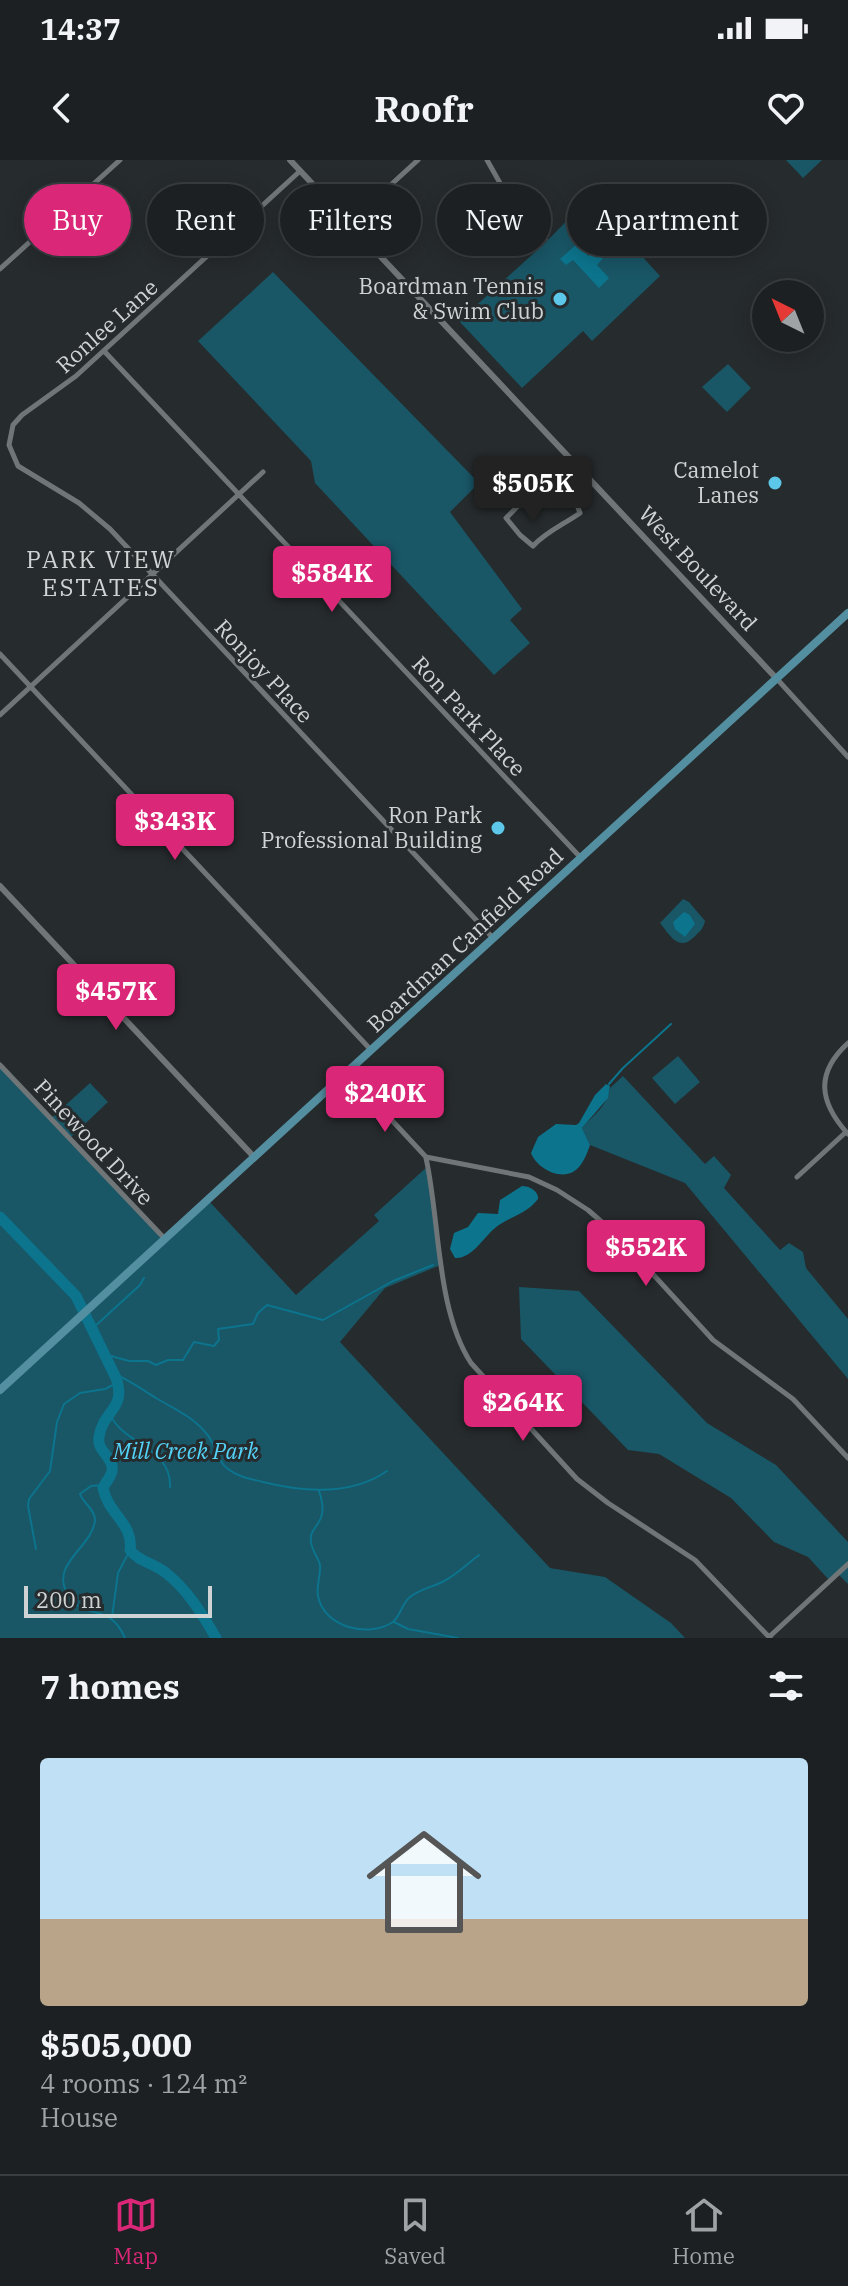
<!DOCTYPE html>
<meta charset="utf-8">
<style>
:root{--surface:#1c2022;--page:#292d2f;--text:#f1f3f6;--muted:#a0a3a5;--line:#3a3e40;--accent:#db2777}
body{margin:0;font-family:"IBM Plex Serif",serif;background:var(--page);color:var(--text);height:100vh;display:flex;flex-direction:column;font-size:30px;white-space:nowrap}
*{box-sizing:border-box;margin:0}
p{font-size:26px;color:var(--muted)}
.icon{flex:none;width:44px;height:44px;fill:none;stroke:currentColor;stroke-width:2;stroke-linecap:round;stroke-linejoin:round}
.map{position:relative;height:1478px;overflow:hidden}
.side{display:flex;flex-direction:column;background:var(--surface);flex:1}
.side>*{flex:none}
.top-card{position:absolute;left:24px;top:24px;width:800px;height:72px;display:flex;gap:16px}
.needle{width:52px;rotate:317deg}
.buttons{position:absolute;left:752px;top:120px;display:grid;gap:16px}
.buttons a{display:grid;place-items:center;width:72px;height:72px;border-radius:50%;background:var(--surface);box-shadow:0 4px 20px #0003,0 0 0 2px var(--line);font-size:40px}
.scale{position:absolute;left:24px;bottom:20px;width:188px;box-sizing:border-box;padding-left:8px;border:4px solid #d0d3d4;border-top:0;font-size:22px;line-height:28px;white-space:nowrap;color:#d0d3d4;-webkit-text-stroke:6px #262b2d;paint-order:stroke}
.price{position:absolute;translate:-50% -68px;padding:0 18px;border-radius:8px;background:var(--accent);color:#fff;font-size:26px;line-height:52px;filter:drop-shadow(0 2px 4px #0008)}
.price::after{content:'';position:absolute;left:50%;top:48px;width:24px;height:18px;margin-left:-12px;background:inherit;clip-path:polygon(0 0,100% 0,50% 100%)}
.price.on{background:#222;color:#fff}
ul{padding:0;list-style:none}
li{display:grid;align-content:center;gap:16px;height:424px;padding:0 40px}
li span{display:grid;place-items:center;height:248px;border-radius:8px;color:#555}
li>.icon{margin-inline-start:auto}
span .icon{width:144px;height:144px;fill:#fffc;stroke-width:1}
li b{font-size:34px}
h2{display:flex;justify-content:space-between;align-items:center;height:96px;padding:0 40px;font-size:34px}
.tag{padding:0 28px;border-radius:36px;background:var(--surface);box-shadow:0 4px 20px #0003,0 0 0 2px var(--line);font-size:28px;line-height:72px}
.tag.on{background:var(--accent);color:#fff}
.status{display:flex;justify-content:space-between;align-items:center;height:56px;padding:0 40px;background:var(--surface);direction:ltr}
.status svg{height:22px;fill:currentColor}
header{display:flex;justify-content:space-between;align-items:center;height:104px;padding:0 40px;background:var(--surface);font-size:36px;font-weight:800}
.tab-bar{display:flex;justify-content:space-around;align-items:center;height:112px;border-top:2px solid var(--line);background:var(--surface);font-size:22px;color:var(--muted)}
.tab-bar a{display:grid;justify-items:center;gap:4px}
.tab-bar .on{color:var(--accent)}
.map>svg:first-child{display:block}
</style>
<div class="status"><b>14:37</b><svg viewBox="0 0 49 12"><path d="M0 12V9h3v3zM5 12V6h3v6zM10 12V3h3v9zM15 12V0h3v12zM26 1h20v11H26zM47 4h2v5h-2z"/></svg></div>
<header><svg class="icon" aria-label="back" viewBox="0 0 24 24"><path d="M15 5l-7 7 7 7"/></svg>Roofr<svg class="icon" aria-label="heart" viewBox="0 0 24 24"><path d="M12 20l-8-8c-3-5 5-10 8-4 3-6 11-1 8 4z"/></svg></header>
<div class="map">
<svg width="848" height="1478" viewBox="0 0 848 1478">
<rect width="100%" height="100%" fill="#262b2d"/>
<!-- green -->
<path fill="#195666" d="M786,0H822L803,18Z
M589,38L660,116L592,181L583,171L522,228L459,161L544,84Z
M273,112L479,323L450,352L522,449L510,460L530,483L494,515L315,323L311,301L198,181Z
M728,204L751,228L727,252L702,227Z
M683,739L689,742L705,761C703,770 699,772 693,778C678,792 669,774 660,763Z
M678,896L700,922L675,944L652,918Z
M0,905L50,959L90,923L108,942L69,979L165,1079L208,1040L296,1135L379,1061L374,1055L428,1006L443,1104L385,1128L340,1182L550,1408L605,1417L671,1463L685,1478H0Z
M623,916L705,1004L714,996L731,1015L724,1028L780,1090L789,1083L803,1092L806,1108L848,1159V1219L685,1023L590,985L582,968C593,956 608,945 610,928Z
M519,1127L579,1131L707,1263L776,1305L848,1382V1424L838,1414L830,1421L808,1397L774,1382L731,1338L659,1294L628,1290L521,1179Z"/>
<!-- water -->
<path fill="#0c748d" d="M577,84L588,96L596,90L603,98L597,105L609,118L599,128L573,100L566,105L560,99Z
M684,752L690,755L695,764L685,777L675,769L673,762Z
M606,924L610,926L608,938L582,968L590,985C587,994 582,1007 573,1012C558,1020 536,1007 531,993L538,977L556,964L576,965L579,963L595,935Z
M522,1026C529,1026 539,1031 538,1039C526,1055 508,1057 495,1068C483,1078 472,1099 455,1098L450,1089L454,1073L468,1067L478,1053L498,1054L500,1040Z"/>
<g fill="none" stroke-linecap="round" stroke-linejoin="round">
<!-- stream -->
<path stroke="#0c748d" stroke-width="2" d="M609,924L623,908L671,864
M93,1168L140,1125L144,1118
M104,1194L129,1201H148L156,1205L168,1200H183L194,1182L214,1186L219,1180L218,1169L253,1164L258,1153L267,1145L323,1160L393,1121L433,1105
M114,1214C130,1220 141,1229 156,1238C174,1249 192,1256 206,1273C216,1284 216,1300 228,1309C238,1317 251,1319 263,1322C303,1332 351,1336 387,1311
M110,1254C122,1284 172,1287 170,1327
M104,1325L91,1326L80,1334C83,1343 95,1349 95,1360C93,1386 52,1403 66,1431C83,1464 108,1439 125,1478
M319,1331C331,1366 308,1364 311,1382C312,1391 318,1397 320,1405C321,1415 316,1426 318,1436C324,1468 369,1478 393,1462C401,1455 402,1443 410,1437C420,1429 433,1427 444,1421C456,1415 467,1404 479,1395
M36,1389L28,1346L29,1339L50,1311L57,1262L64,1244L80,1233L105,1229L117,1223
M112,1457L118,1413L130,1390
M394,1462L408,1469L458,1478"/>
<!-- river -->
<path stroke="#0c748d" stroke-width="11" d="M0,1057L76,1136L116,1218C127,1249 103,1250 99,1277C96,1291 115,1298 112,1311C111,1317 105,1323 103,1328C108,1354 134,1364 130,1390C139,1402 154,1403 166,1413C187,1429 203,1455 216,1478"/>
<!-- minor -->
<path stroke="#707678" stroke-width="5" d="M487,0L509,39L545,79
M300,11L76,216L22,255L13,265L9,285L18,306L79,343L110,369L493,778
M349,63L418,0
M0,109L120,0
M104,191L581,698
M571,329C544,312 525,340 506,358L520,375L533,386C547,371 563,365 580,353L571,329L586,315
M0,494L371,890
M777,519L848,597
M0,555L263,312
M848,883C815,913 819,942 848,974
M0,905L165,1079
M347,912L426,997L529,1017L557,1030L588,1050L619,1077L713,1180L793,1239L848,1298
M426,998C440,1061 436,1149 471,1203L577,1319L608,1343L695,1400L770,1478
M797,1017L846,972
M769,1477L848,1404"/>
<!-- tertiary -->
<path stroke="#707678" stroke-width="6" d="M290,0L777,519
M0,726L254,997"/>
<!-- primary -->
<path stroke="#548fa1" stroke-width="8" d="M0,1230L848,453"/>
</g>
<!-- markers -->
<g fill="#5cc7e8" stroke="#262b2d" stroke-width="3">
<circle cx="560" cy="139" r="8"/>
<circle cx="775" cy="323" r="8"/>
<circle cx="498" cy="668" r="8"/>
</g>
<g text-anchor="middle" stroke-width="6" stroke-linejoin="round" paint-order="stroke">
<!-- poi labels -->
<g font-size="22" fill="#d0d3d4" stroke="#262b2d" text-anchor="end">
<text x="544" y="134">Boardman Tennis<tspan x="544" dy="25">&amp; Swim Club</tspan></text>
<text x="759" y="318">Camelot<tspan x="759" dy="25">Lanes</tspan></text>
<text x="482" y="663">Ron Park<tspan x="482" dy="25">Professional Building</tspan></text>
</g>
<!-- street labels -->
<g font-size="22" fill="#d0d3d4" stroke="#262b2d">
<text transform="translate(107 166) rotate(-42)" y="8">Ronlee Lane</text>
<text transform="translate(698 408) rotate(47)" y="8">West Boulevard</text>
<text transform="translate(264 511) rotate(47)" y="8">Ronjoy Place</text>
<text transform="translate(469 556) rotate(47)" y="8">Ron Park Place</text>
<text transform="translate(465 780) rotate(-43)" y="8">Boardman Canfield Road</text>
<text transform="translate(94 982) rotate(47)" y="8">Pinewood Drive</text>
</g>
<!-- park labels -->
<g font-size="22" font-style="italic" fill="#54d3f8" stroke="#262b2d">
<text x="186" y="1299">Mill Creek Park</text>
</g>
<!-- neighbourhood labels -->
<g font-size="24" letter-spacing="2" fill="#d0d3d4" stroke="#262b2d">
<text x="101" y="408">PARK VIEW<tspan x="101" dy="28">ESTATES</tspan></text>
</g>
</g>
</svg>
<div class="buttons">
<a><svg class="needle" viewBox="-14 -14 28 28"><path d="M0-13l5 13h-10z" fill="#e53935"/><path d="M0 13l5-13h-10z" fill="#a0a3a5"/></svg></a>
</div>
<div class="scale">200 m</div>
<b class="price on" style="left:533px;top:364px">$505K</b>
<b class="price" style="left:332px;top:454px">$584K</b>
<b class="price" style="left:175px;top:702px">$343K</b>
<b class="price" style="left:116px;top:872px">$457K</b>
<b class="price" style="left:385px;top:974px">$240K</b>
<b class="price" style="left:646px;top:1128px">$552K</b>
<b class="price" style="left:523px;top:1283px">$264K</b>
<div class="top-card">
<a class="tag on">Buy</a>
<a class="tag">Rent</a>
<a class="tag">Filters</a>
<a class="tag">New</a>
<a class="tag">Apartment</a>
</div>
</div>
<section class="side">
<h2>7 homes<svg class="icon" aria-label="filters" viewBox="0 0 24 24"><path d="M4 7h16M4 17h16"/><circle cx="9" cy="7" r="2"/><circle cx="15" cy="17" r="2"/></svg></h2>
<ul>
<li><span style="background:linear-gradient(#bfe0f5 65%,#b9a48a 0)"><svg class="icon" aria-label="home" viewBox="0 0 24 24"><path d="M3 11l9-7 9 7M6 9v11h12V9"/></svg></span><div><b>$505,000</b><p>4 rooms · 124 m²</p><p>House</p></div></li>
</ul>
</section>
<nav class="tab-bar">
<a class="on"><svg class="icon" aria-label="map" viewBox="0 0 24 24"><path d="M3 6l6-2 6 2 6-2v14l-6 2-6-2-6 2zM9 4v14M15 6v14"/></svg>Map</a>
<a><svg class="icon" aria-label="saved" viewBox="0 0 24 24"><path d="M7 4h10v16l-5-4-5 4z"/></svg>Saved</a>
<a><svg class="icon" aria-label="home" viewBox="0 0 24 24"><path d="M3 11l9-7 9 7M6 9v11h12V9"/></svg>Home</a>
</nav>
